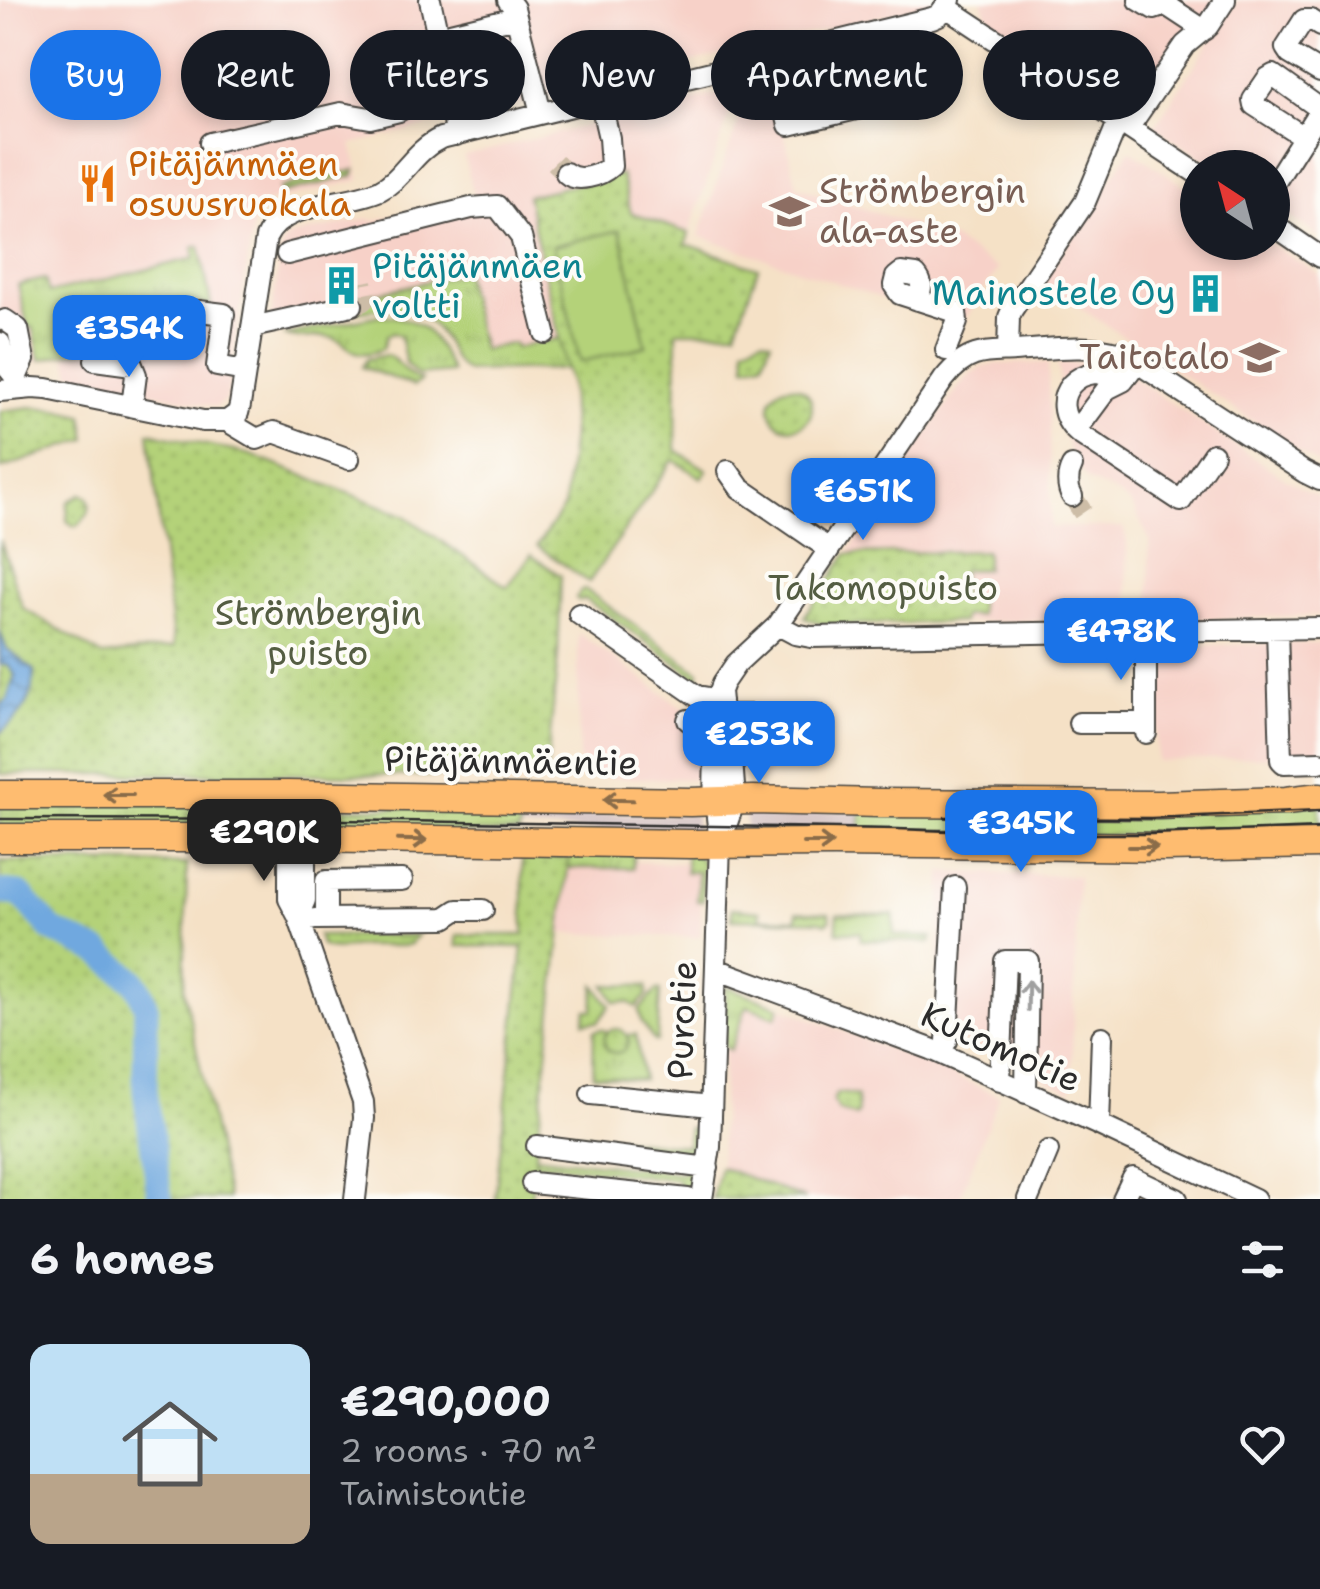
<!DOCTYPE html>
<meta charset="utf-8">
<style>
:root{--surface:#171b24;--page:#242831;--text:#f1f3f6;--muted:#9ea1a6;--line:#363941;--accent:#1a73e8}
body{margin:0;font-family:"Shantell Sans",sans-serif;background:var(--page);color:var(--text);height:100vh;display:flex;flex-direction:column;font-size:38px;white-space:nowrap}
*{box-sizing:border-box;margin:0}
p{font-size:32px;color:var(--muted)}
.icon{flex:none;width:55px;height:55px;fill:none;stroke:currentColor;stroke-width:2;stroke-linecap:round;stroke-linejoin:round}
.map{position:relative;height:1199px;overflow:hidden}
.drawer{display:flex;flex-direction:column;background:var(--surface);flex:1}
.drawer>*{flex:none}
.banner{position:absolute;left:30px;top:30px;width:1260px;height:90px;display:flex;gap:20px}
.needle{width:65px;rotate:324deg}
.tools{position:absolute;left:1180px;top:150px;display:grid;gap:20px}
.tools a{display:grid;place-items:center;width:110px;height:110px;border-radius:50%;background:var(--surface);box-shadow:0 5px 15px #0003;font-size:50px}
.price{position:absolute;translate:-50% -85px;padding:0 22px;border-radius:20px;background:var(--accent);color:#fff;font-size:32px;line-height:65px;filter:drop-shadow(0 2px 5px #0008)}
.price::after{content:'';position:absolute;left:50%;top:60px;width:30px;height:22px;margin-left:-15px;background:inherit;clip-path:polygon(0 0,100% 0,50% 100%)}
.price.current{background:#222;color:#fff}
ul{padding:0;list-style:none}
li{display:flex;align-items:center;gap:30px;height:250px;padding:0 30px}
li+li{border-top:2px solid var(--line)}
li span{display:grid;place-items:center;flex:none;width:280px;height:200px;border-radius:20px;color:#555}
li>.icon{margin-inline-start:auto}
span .icon{width:120px;height:120px;fill:#fffc;stroke-width:1}
li b{font-size:42px}
h2{display:flex;justify-content:space-between;align-items:center;height:120px;padding:0 30px;font-size:42px}
.chip{padding:0 35px;border-radius:45px;background:var(--surface);box-shadow:0 5px 15px #0003;font-size:35px;line-height:90px}
.chip.current{background:var(--accent);color:#fff}
.map>svg:first-child{display:block}
</style>
<div class="map">
<svg width="1320" height="1199" viewBox="0 0 1320 1199">
<defs>
<pattern id="grass-tufts" width="24" height="20" patternUnits="userSpaceOnUse" patternTransform="scale(2.5)"><rect width="24" height="20" fill="#b4d279"/><path d="M3 7l-1-3M5 7V3M7 7l1-3M15 17l-1-3M17 17v-4M19 17l1-3" fill="none" stroke="#9bb469"/></pattern>
<pattern id="park-dots" width="8" height="8" patternUnits="userSpaceOnUse" patternTransform="scale(2.5)"><rect width="8" height="8" fill="#b4d279"/><path d="M2 2h.1M6 6h.1" fill="none" stroke="#9bb469" stroke-width="1.8" stroke-linecap="round"/></pattern>
<pattern id="water-waves" width="16" height="10" patternUnits="userSpaceOnUse" patternTransform="scale(2.5)"><rect width="16" height="10" fill="#6fa8df"/><path d="M0 5q4-4 8 0t8 0" fill="none" stroke="#5b89b5"/></pattern>
</defs>
<rect width="100%" height="100%" fill="#fdfcf7"/>
<filter id="ink" filterUnits="userSpaceOnUse"><feTurbulence type="fractalNoise" baseFrequency=".01" numOctaves="2"/><feDisplacementMap in="SourceGraphic" scale="20" xChannelSelector="R" yChannelSelector="G"/><feConvolveMatrix kernelMatrix="1 2 1 2 8 2 1 2 1" color-interpolation-filters="sRGB"/></filter>
<filter id="wash" filterUnits="userSpaceOnUse"><feTurbulence type="fractalNoise" baseFrequency=".0048" numOctaves="4" result="noise"/><feDisplacementMap in="SourceGraphic" scale="40" xChannelSelector="R" yChannelSelector="G"/><feGaussianBlur stdDeviation="2.25" result="paint"/><feColorMatrix in="noise" values="0 0 0 0 0 0 0 0 0 0 0 0 0 0 0 0 0 1.4 0 .05"/><feComposite in="paint" operator="in"/></filter>
<g filter="url(#wash)">
<rect width="100%" height="100%" fill="#f5e1c6"/>
<!-- built -->
<path fill="#f7d1c8" d="M0,0H935L933,3L856,23L352,144L360,180L256,205L227,398L216,407L71,374L67,356L0,367Z
M982,0H1223L1144,121L988,18Z
M1238,0H1320V237L1273,206L1272,168L1215,167L1154,127Z
M772,82L797,186L951,238L998,269L961,325L699,236L750,87Z
M738,89L689,233L631,213L527,197L560,338L478,357L461,285L269,329L282,246L284,241L291,236L370,218L371,221L474,199L464,156Z
M1130,150L1197,194L1198,242L1270,243L1320,275V465L1042,283Z
M1048,363L1051,527H1123L1127,542L1128,619L962,622V551L847,554L960,385L970,375L982,367L997,364Z
M1058,363H1100L1133,378L1289,481L1320,498V615L1150,621L1149,539L1132,505L1120,495L1089,481L1073,462L1063,431Z
M578,633L700,720L698,779L579,777Z
M1320,643V754L1157,761L1155,646Z
M568,860L702,864L700,937L560,933Z
M942,872L1078,876L1071,1091L937,1029Z
M726,986L936,1067L999,1096L959,1199H805L720,1167Z"/>
<!-- industrial -->
<path fill="#d2bfc0" d="M861,811V835L746,834V812Z
M520,812L696,815V832L519,829Z"/>
<!-- grass -->
<path fill="url(#grass-tufts)" stroke="#707e52" stroke-width="2.5" d="M355,170L353,176L282,193L279,188Z
M200,246L211,305L182,302L178,329L40,360L33,327L28,328L18,285L45,279L49,293L195,258L193,248Z
M464,273L482,350L514,343L515,348L560,338L566,369L466,371C454,364 450,350 443,338C421,304 388,306 354,312L351,299Z
M380,315C426,318 433,334 452,372L417,375L406,364L400,336L393,333L387,335L383,349C348,363 352,341 328,337C313,334 300,342 285,335Z
M386,355C400,359 404,377 421,380L414,386L362,367L367,359Z
M582,590H586L699,672L697,692L693,689V675L585,599L579,601L576,598Z
M1320,801V836L861,835V811Z
M0,802H268V831L0,830Z
M520,805L519,833L312,830V809Z
M633,852V868H568L569,858L572,855Z
M686,853L696,855L703,862V901H697L698,872H686Z
M732,908L760,911V918L796,919L797,912L829,913L830,920L826,923L820,921L732,919Z
M837,914L894,915V935L932,937L931,942L861,940L860,932H837Z
M318,935L320,936L418,935L411,944L403,946H359L338,949L327,948L321,945Z
M595,985L610,1006L598,1022H584L586,1010H593Z
M605,985L647,986V995L636,1007L628,1002H615Z
M726,986L780,1007L776,1017L747,1006L730,1050L724,1047Z
M657,990L660,991L657,1041H654L642,1022L639,1010Z
M602,1029L608,1032L605,1035L608,1050L615,1053L626,1048L629,1041L627,1035L636,1034L643,1080L593,1075L594,1031Z
M689,1128L695,1129L693,1154L538,1135V1130L687,1146Z
M535,1156L682,1173L693,1163L689,1193L678,1190V1180L535,1163Z"/>
<!-- park -->
<path fill="url(#park-dots)" stroke="#707e52" stroke-width="2.5" d="M621,174L631,213L689,233L686,244L758,268L736,331H677L676,450L707,470L702,478L673,460L589,582L537,546L564,507L572,434L570,385L527,196Z
M762,338L771,341L763,362L746,366L745,347Z
M770 407a21 21 0 1 1 42 0a21 21 0 1 1-42 0Z
M31,407L57,409L83,415L87,439L0,469V411Z
M149,432L251,455L404,515L507,587L531,555L561,576L558,656L546,777L277,774H0V540L23,608L103,656L174,647Z
M81,494L88,497C92,510 88,515 79,525L74,526L67,521L68,502Z
M986,551V569L962,570V598H979V615L963,616L962,622L824,625L804,617L847,554Z
M522,858H569L531,1199H495L523,947L457,946V935H524Z
M0,861L187,864L184,990L228,1199H0Z
M604 1041a12 12 0 1 1 24 0a12 12 0 1 1-24 0Z
M842,1093L857,1096L858,1112L856,1117L839,1111L833,1101L836,1094Z
M720,1167L805,1199H712Z"/>
<!-- pitch -->
<path fill="#b4d279" stroke="#707e52" stroke-width="2.5" d="M620,230L646,346L580,362L553,246Z"/>
<!-- water -->
<path fill="url(#water-waves)" stroke="#4d6a85" stroke-width="2.5" d="M0,631L6,648L34,670C33,701 24,714 0,733V705L7,700L15,675L8,664L0,665Z"/>
<g fill="none" stroke-linecap="round" stroke-linejoin="round">
<!-- river -->
<path stroke="#6fa8df" stroke-width="25" d="M0,892L20,894L52,930L99,952L134,981L141,992L146,1008L145,1090L160,1199"/>
</g>
</g>
<g filter="url(#ink)">
<g fill="none" stroke-linecap="round" stroke-linejoin="round">
<!-- minor-tunnel -->
<path stroke="#cdbda7" stroke-width="20" stroke-dasharray="20 10" stroke-linecap="butt" d="M555,162L566,173
M352,305L362,302L366,298L363,282
M1072,496L1086,517"/>
<defs>
<path id="minor" d="M430,0L438,36L516,17
M508,0L514,8L541,113
M1139,0L1154,9L1166,5L1204,30
M946,7L1198,174
M1320,26L1311,20H1304L1286,48L1290,54L1320,72
M772,58L789,125L873,105
M450,93L456,135
M1129,127L1185,45L1208,26L1225,0
M210,143L341,113L370,118L399,111L411,104L450,93L438,36
M566,173C577,183 600,176 611,166L609,138L600,99
M1272,187L1320,111L1319,108L1273,75L1268,78L1253,100L1254,105L1304,137
M1272,224L1320,257
M287,254L471,208L497,206L521,237L545,333
M918,300C921,289 924,284 916,275L901,273L896,277L894,285L900,294L956,312L957,322L946,350
M5,320L18,329L24,360L16,378L17,389
M252,327L352,305
M194,337L189,333L185,324L189,315L199,311L224,314L217,366L245,371
M0,343L5,364L16,378
M1008,351L1009,317L1012,310L1085,202L1119,120
M95,360L132,365L136,375L132,406
M1138,362L1123,381C1082,355 1041,399 1078,433L1181,501L1213,454
M0,391L33,388L47,389L203,421H227
M1084,420L1107,389L1123,381
M227,421L238,413L240,405L266,238C283,200 346,206 380,190C404,178 413,151 441,138L932,18L939,15L950,0
M227,421L257,439L274,432L349,459
M728,471L740,488L829,549
M1072,496C1067,488 1067,475 1072,466
M579,614L697,696L721,700
M778,625L795,634L811,637L1320,628
M1277,629L1281,760L1284,763L1320,762
M1146,631V733
M723,715H818V735
M688,720L703,730L724,732
M1079,723H1146
M289,795V899L298,916L363,1102L364,1118L355,1199
M720,843L735,800L731,745L724,735L720,691L723,683L736,664L778,625L944,379C952,369 962,359 975,355C987,351 1001,352 1014,351C1050,349 1090,343 1124,354L1304,472L1320,480
M298,916L305,900V796
M326,919V881L402,880
M300,922L315,919L445,918L457,910H483
M716,969L931,1049L1099,1125L1255,1199
M947,1041L955,887
M1000,1081L1005,961H1028L1026,1093
M591,1094L711,1106
M1099,1125L1102,1037
M537,1146L708,1168
M532,1183L688,1199
M702,1199L710,1147L720,843C717,814 707,760 724,735
M1028,1199L1048,1151
M1123,1199L1133,1178L1177,1199"/>
<path id="major" d="M0,795H289L690,802L753,800L880,803L1158,805L1286,801L1320,797
M0,838H305L689,844L834,843L1165,847L1320,844"/>
</defs>
<!-- minor casing -->
<use href="#minor" stroke="#494642" stroke-width="24"/>
<!-- major casing -->
<use href="#major" stroke="#494642" stroke-width="31"/>
<!-- minor -->
<use href="#minor" stroke="#fff" stroke-width="20"/>
<!-- major -->
<use href="#major" stroke="#febc70" stroke-width="28"/>
<!-- tram -->
<path stroke="#2b2b2b" stroke-width="2.5" d="M945,817L1151,818L1320,811
M0,819L341,820L898,829L1023,834H1151L1320,828"/>
</g>
<!-- one-way arrows -->
<defs><path id="oneway-shaft" d="M-6 0H5M1.5-3L5.5 0L1.5 3" fill="none" stroke-width="1.6" stroke-linecap="round" stroke-linejoin="round" transform="scale(2.5)"/></defs>
<g stroke="#8a6c4a">
<use href="#oneway-shaft" transform="translate(118 795) rotate(-180)"/>
<use href="#oneway-shaft" transform="translate(618 800) rotate(-179)"/>
<use href="#oneway-shaft" transform="translate(412 840) rotate(1)"/>
<use href="#oneway-shaft" transform="translate(818 843)"/>
<use href="#oneway-shaft" transform="translate(1143 847)"/>
</g>
<use stroke="#a0a0a0" href="#oneway-shaft" transform="translate(1028 995) rotate(-89)"/>
</g>
<!-- icons -->
<defs>
<symbol id="restaurant-bare" viewBox="-9 -9 18 18"><path d="M-5-6h1v4h1v-4h1v4h1v-4h1v5L-1.5 .5V6h-2V.5L-5-1ZM5-6V6H3V1.5H1.5Q1.5-4 5-6Z" fill="#e8710a" stroke="#fdfcf7" stroke-width="2.5" paint-order="stroke"/></symbol>
<symbol id="school-bare" viewBox="-9 -9 18 18"><path d="M0-5L7-2L0 1L-7-2ZM-4 1L0 2.5L4 1V4Q0 6-4 4Z" fill="#8d6e63" stroke="#fdfcf7" stroke-width="2.5" paint-order="stroke"/></symbol>
<symbol id="building-bare" viewBox="-9 -9 18 18"><path d="M-4-6H4V6H1V3H-1V6H-4ZM-2.5-4.3h1.7v1.8h-1.7ZM.8-4.3h1.7v1.8H.8ZM-2.5-1h1.7V.8h-1.7ZM.8-1h1.7V.8H.8Z" fill="#0f9aa8" stroke="#fdfcf7" stroke-width="2.5" paint-order="stroke"/></symbol>
</defs>
<g fill-rule="evenodd">
<use href="#restaurant-bare" x="70" y="156" width="55" height="55"/>
<use href="#school-bare" x="762" y="184" width="55" height="55"/>
<use href="#building-bare" x="314" y="258" width="55" height="55"/>
<use href="#building-bare" x="1178" y="266" width="55" height="55"/>
<use href="#school-bare" x="1232" y="330" width="55" height="55"/>
</g>
<g text-anchor="middle" stroke-width="8" stroke-linejoin="round" paint-order="stroke">
<!-- food labels -->
<g font-size="35" fill="#c56008" stroke="#fdfcf7" text-anchor="start">
<text x="128" y="176">Pitäjänmäen<tspan x="128" dy="40">osuusruokala</tspan></text>
</g>
<!-- education labels -->
<g font-size="35" fill="#785e54" stroke="#fdfcf7" text-anchor="start">
<text x="819" y="203">Strömbergin<tspan x="819" dy="40">ala-aste</tspan></text>
<text x="1230" y="369" text-anchor="end">Taitotalo</text>
</g>
<!-- culture labels -->
<g font-size="35" fill="#0d838f" stroke="#fdfcf7" text-anchor="start">
<text x="372" y="278">Pitäjänmäen<tspan x="372" dy="40">voltti</tspan></text>
<text x="1176" y="305" text-anchor="end">Mainostele Oy</text>
</g>
<!-- park labels -->
<g font-size="35" fill="#545d42" stroke="#fdfcf7">
<text x="883" y="600">Takomopuisto</text>
<text x="318" y="625">Strömbergin<tspan x="318" dy="40">puisto</tspan></text>
</g>
<!-- street labels -->
<g font-size="35" fill="#2b2b2b" stroke="#fdfcf7">
<text transform="translate(511 761) rotate(1)" y="12">Pitäjänmäentie</text>
<text transform="translate(682 1020) rotate(-88)" y="12">Purotie</text>
<text transform="translate(1001 1047) rotate(24)" y="12">Kutomotie</text>
</g>
</g>
</svg>
<div class="tools">
<a><svg class="needle" viewBox="-14 -14 28 28"><path d="M0-13l5 13h-10z" fill="#e53935"/><path d="M0 13l5-13h-10z" fill="#9ea1a6"/></svg></a>
</div>
<b class="price" style="left:129px;top:380px">€354K</b>
<b class="price" style="left:863px;top:543px">€651K</b>
<b class="price" style="left:1121px;top:683px">€478K</b>
<b class="price" style="left:759px;top:786px">€253K</b>
<b class="price" style="left:1021px;top:875px">€345K</b>
<b class="price current" style="left:264px;top:884px">€290K</b>
<div class="banner">
<a class="chip current">Buy</a>
<a class="chip">Rent</a>
<a class="chip">Filters</a>
<a class="chip">New</a>
<a class="chip">Apartment</a>
<a class="chip">House</a>
</div>
</div>
<section class="drawer">
<h2>6 homes<svg class="icon" aria-label="filters" viewBox="0 0 24 24"><path d="M4 7h16M4 17h16"/><circle cx="9" cy="7" r="2"/><circle cx="15" cy="17" r="2"/></svg></h2>
<ul>
<li><span style="background:linear-gradient(#bfe0f5 65%,#b9a48a 0)"><svg class="icon" aria-label="home" viewBox="0 0 24 24"><path d="M3 11l9-7 9 7M6 9v11h12V9"/></svg></span><div><b>€290,000</b><p>2 rooms · 70 m²</p><p>Taimistontie</p></div><svg class="icon" aria-label="heart" viewBox="0 0 24 24"><path d="M12 20l-8-8c-3-5 5-10 8-4 3-6 11-1 8 4z"/></svg></li>
</ul>
</section>
